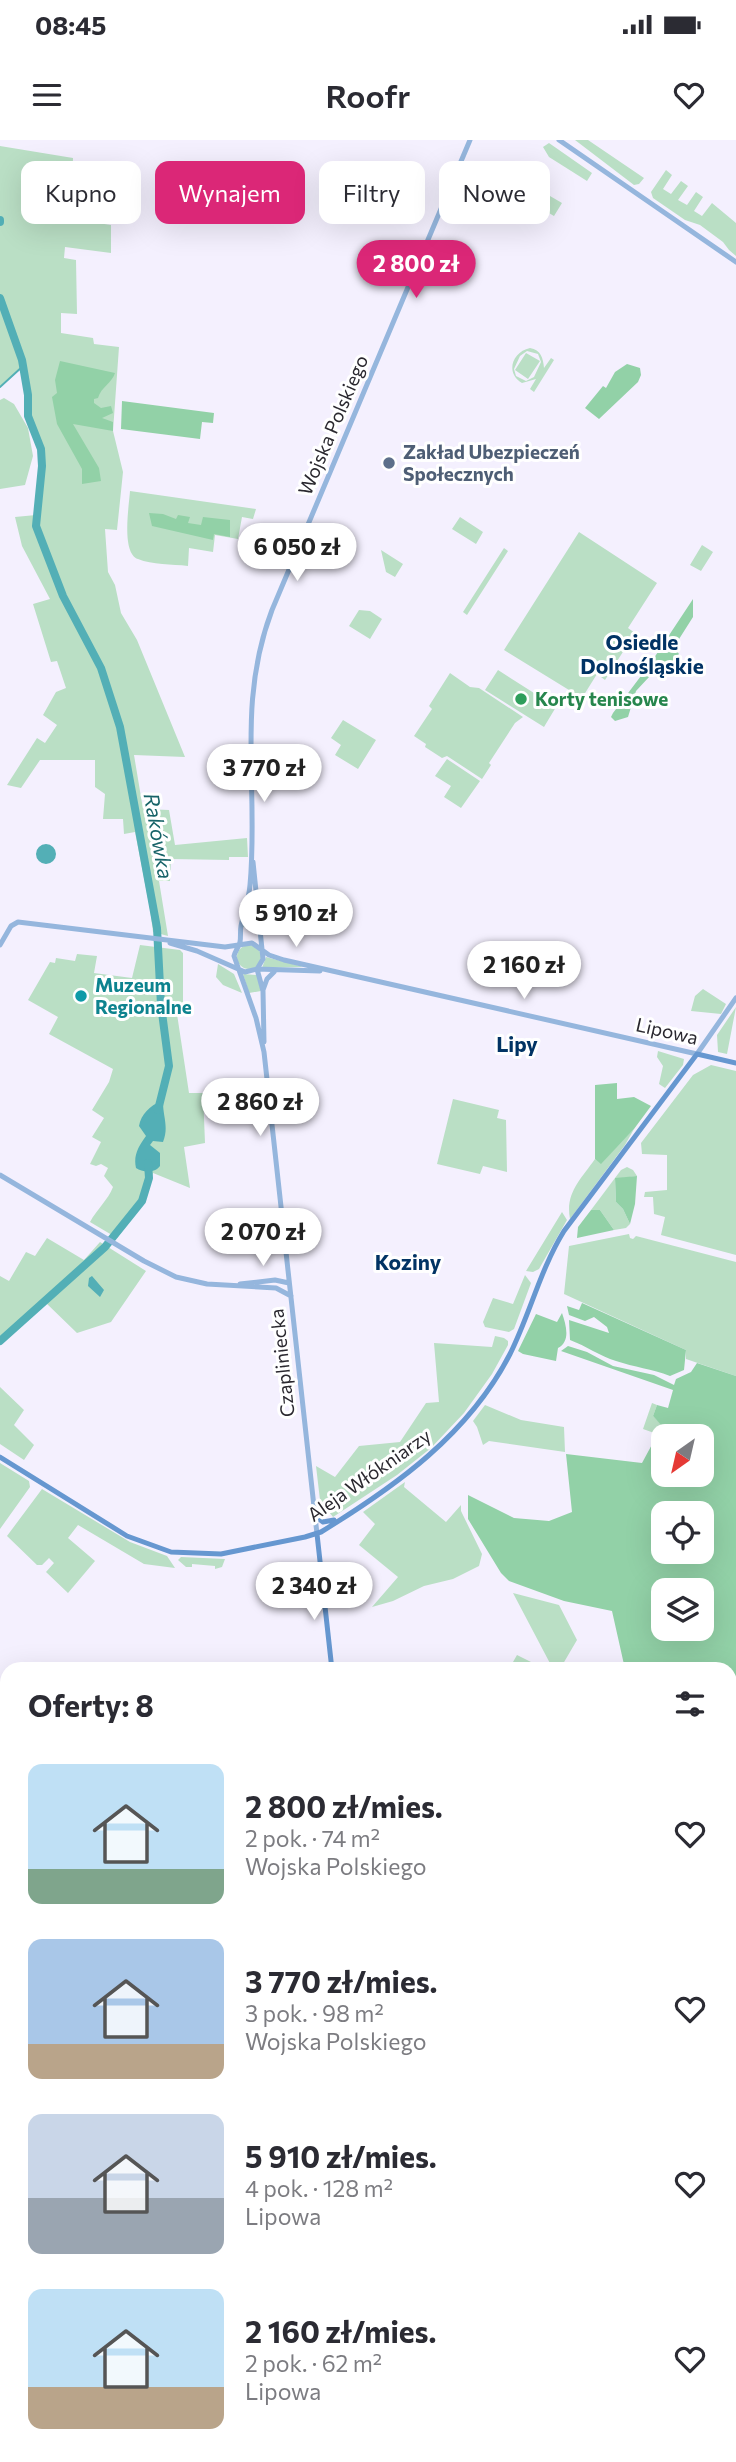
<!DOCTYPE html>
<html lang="pl">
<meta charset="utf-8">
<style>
:root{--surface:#fff;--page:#f7f7f7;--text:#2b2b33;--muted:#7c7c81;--accent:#db2777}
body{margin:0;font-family:Commissioner,sans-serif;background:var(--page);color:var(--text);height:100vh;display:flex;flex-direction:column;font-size:26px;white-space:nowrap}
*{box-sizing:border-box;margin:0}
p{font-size:23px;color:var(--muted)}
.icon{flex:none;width:38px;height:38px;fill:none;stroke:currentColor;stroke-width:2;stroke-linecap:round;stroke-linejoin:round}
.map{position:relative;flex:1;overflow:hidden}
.panel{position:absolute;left:0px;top:1522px;width:737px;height:800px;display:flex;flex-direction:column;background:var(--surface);border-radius:21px 21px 0 0;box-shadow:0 7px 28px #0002}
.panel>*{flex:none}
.top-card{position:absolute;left:21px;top:21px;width:695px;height:63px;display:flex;gap:14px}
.needle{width:46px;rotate:214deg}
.controls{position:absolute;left:651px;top:1284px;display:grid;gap:14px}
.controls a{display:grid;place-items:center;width:63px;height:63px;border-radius:14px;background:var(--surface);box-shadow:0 7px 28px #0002;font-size:35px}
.price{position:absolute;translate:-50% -60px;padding:0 16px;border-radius:24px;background:#fff;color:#222;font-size:23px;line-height:46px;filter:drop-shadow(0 2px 4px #0008)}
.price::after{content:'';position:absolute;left:50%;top:42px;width:21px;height:16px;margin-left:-10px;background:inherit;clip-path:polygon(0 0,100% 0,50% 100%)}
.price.active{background:var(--accent);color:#fff}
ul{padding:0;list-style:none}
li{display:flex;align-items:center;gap:21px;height:175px;padding:0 28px}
li span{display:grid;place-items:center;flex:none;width:196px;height:140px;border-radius:14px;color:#555}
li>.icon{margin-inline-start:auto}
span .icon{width:84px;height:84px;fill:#fffc;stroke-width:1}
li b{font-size:30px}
h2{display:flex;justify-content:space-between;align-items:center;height:84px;padding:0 28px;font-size:30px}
.tag{padding:0 24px;border-radius:14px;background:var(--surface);box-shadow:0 7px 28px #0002;font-size:24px;line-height:63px}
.tag.active{background:var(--accent);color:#fff}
.status{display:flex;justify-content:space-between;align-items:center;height:49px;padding:0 35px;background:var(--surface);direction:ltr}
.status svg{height:19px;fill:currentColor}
header{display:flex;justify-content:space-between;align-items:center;height:91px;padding:0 28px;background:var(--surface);font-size:32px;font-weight:600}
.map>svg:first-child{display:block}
</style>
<div class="status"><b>08:45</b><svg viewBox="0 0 49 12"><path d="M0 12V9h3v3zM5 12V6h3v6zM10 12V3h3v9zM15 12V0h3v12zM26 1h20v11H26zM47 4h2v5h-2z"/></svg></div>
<header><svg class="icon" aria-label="menu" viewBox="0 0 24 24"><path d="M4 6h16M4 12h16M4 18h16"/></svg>Roofr<svg class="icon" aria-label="heart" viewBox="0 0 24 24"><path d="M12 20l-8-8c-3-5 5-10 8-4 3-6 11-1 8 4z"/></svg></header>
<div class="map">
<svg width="736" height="2322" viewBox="0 0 736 2322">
<rect width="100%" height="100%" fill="#f4f0fe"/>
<!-- green -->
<path fill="#badfc5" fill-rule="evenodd" d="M575,0H588L644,38L639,44L634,45Z
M549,3L592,33L587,41L549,17L543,7Z
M0,6L73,18L71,79L111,85V113L65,107L64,118L76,120L77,174L61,173V193L93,198L94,204L119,207L113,291L123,332L117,390L105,389L108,432L115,445L121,473L137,500L185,617L134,615L142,663L145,669L169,670L175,705L247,698L248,717H229V720L171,719L170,741H159L168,796L153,792L150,769L135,692L124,694L123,679H103L105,654L95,647V620H40L21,648L7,645L37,598L45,603L57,585L43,575L56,552L66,548L57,521L51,522L33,464L50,459L22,406L15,377L36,375L42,326L41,309L28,276V255L23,227L0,247Z
M666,30L672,35L663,49L671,54L681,41L688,46L678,60L687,65L696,52L703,57L694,71L702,76L712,63L736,83V116L729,110L723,102L700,85L685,80L653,58L651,52Z
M550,56L562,63L554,76L542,69Z
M530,208C541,210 543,218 544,228L551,218L554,220L534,252L530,249L536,239L522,243C505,233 512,212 530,208ZM527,211L538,214L541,222L534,237L526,241L516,236L514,229L520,216Z
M526,213L540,221L528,239L515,230Z
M4,258L14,264L28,288L33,316L25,345L0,349V260Z
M130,351L256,369L253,379L242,377L238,399L215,395L213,412L189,408L188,426C172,424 152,425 138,419C121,413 129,366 130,351Z
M460,377L483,392L476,404L452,389Z
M579,392L657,443L628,488L635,493L605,540L597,534L582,558L504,510Z
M702,405L713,412L701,431L690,425Z
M504,408L508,411L467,475L463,472Z
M381,410L403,424L395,437L386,432Z
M359,470L370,471L382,479L370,499L349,486Z
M498,530L556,567L544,587L485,550Z
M450,533L470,547L479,548L523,577L515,583L489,623L491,625L482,639L447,616L442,618L425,607L426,604L414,596L432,569L429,566Z
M343,580L376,600L358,629L335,615L341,605L331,598Z
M447,619L480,641L461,668L444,657L451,646L435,636Z
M253,751L258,787H243Z
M140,805L180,810L183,813V872L177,874L189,953H203L205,1003L184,1007L190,1048L153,1033L145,1061L117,1098L90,1082C97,1069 108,1060 113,1047L104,1036L108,1028L101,1024L96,1026L90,1024L101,1002L92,997L104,978L92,970L109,942L113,929L49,894L58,877L28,860L50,822L55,823L56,818L75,821L77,814L97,816L94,833L132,838Z
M237 817a12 12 0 1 1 24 0a12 12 0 1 1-24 0Z
M266,817L304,827L262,828Z
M218,824L234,834L242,853L223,845L216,837Z
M243,834L257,835L261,851L249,853Z
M703,849L726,864L721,874L691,871L695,856Z
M736,867L727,914L718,912L717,895Z
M658,911L684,919L683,925L665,948L659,944L663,926L657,917Z
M711,925L736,931V1115L661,1095L665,1077L654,1074L653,1057H644L645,1052L667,1050V1015L642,1014L641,1003L693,935Z
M453,959L499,970L497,978L506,980L507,1032L483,1026L480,1034L437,1024Z
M634,989L625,1005L570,1079C565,1053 581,1039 595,1019L601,1023Z
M627,1027L633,1030L637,1036L615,1039L616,1062L623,1069L630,1084L626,1088L614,1090L600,1070H591L621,1030Z
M562,1072L567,1080L539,1129L533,1132L526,1131Z
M629,1094L630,1098L633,1099L636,1096L736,1122V1236L686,1219V1210L564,1154L569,1106Z
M47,1098L84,1120L100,1102L146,1131L111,1182L77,1193L45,1162L0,1202V1136L9,1141L26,1112L35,1116Z
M525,1135L531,1143L514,1189L509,1192L485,1187L483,1182L493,1158L513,1164Z
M495,1196L504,1198L508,1201V1205L492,1234L464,1273L431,1308L397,1335L333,1377L320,1360L316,1326L335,1337L359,1306L400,1302L426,1263L439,1262L434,1203L492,1207Z
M0,1247L24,1270L14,1285L34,1305L24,1320L0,1304Z
M652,1263L657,1265L653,1276L662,1285L657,1294L643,1289Z
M485,1265L521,1280L564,1287L565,1312L489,1301L483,1305L477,1287L473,1281Z
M0,1323L29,1341L30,1347L0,1389Z
M405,1342L404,1347L446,1382L461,1365V1371L482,1414L479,1426L453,1439L424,1446L393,1461L372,1467L398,1437L359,1405L375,1384L363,1372Z
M42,1349L130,1402L167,1416L175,1428L144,1424L78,1385L68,1398L95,1421L68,1453L46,1432L54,1423L49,1418L42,1425H37L7,1396Z
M181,1417L225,1419L222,1427L215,1429V1426L192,1424V1427H186L178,1420Z
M513,1453L559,1465L577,1500L560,1529H553Z
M517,1515L533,1523L535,1529H509Z
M0,1730L7,1736V1806L0,1800Z
M0,1810L7,1816V1866L0,1874Z
M0,1911L7,1917V2183L0,2193Z
M230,2315H416L417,2322H225Z"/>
<!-- forest -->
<path fill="#92d1a7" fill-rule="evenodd" d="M60,221L115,233C112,243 101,247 98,258L94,259V263L101,268L111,266L113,273L102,278L113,282V291L73,284L99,328L101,341L82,344V329L57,284L52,257L57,253L55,240Z
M627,224L640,228L641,235L638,242L599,279L585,268L603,246L606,248L615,232Z
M122,261L214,273L213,283L202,282L200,299L121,289Z
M149,373L163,374L176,379L178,375L190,377L188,383L201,385L203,377L230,380V397L214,394L213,400L152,386Z
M693,459V477L674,507L679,514L671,525L663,522L636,551L628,577L615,581L611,577L613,573L650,524Z
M617,943V959L634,957L651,966L634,989L601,1024L595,1019V945Z
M637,1036L635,1064L630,1084L623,1069L616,1062L615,1038Z
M591,1070H600L614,1090L577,1098L578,1087Z
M582,1163L686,1210L684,1230L670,1236C652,1229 634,1227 616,1221C600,1216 586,1206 570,1200L569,1180L609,1193L607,1187L594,1177L585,1181L569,1175L567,1166L579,1170Z
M562,1173C566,1185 571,1201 558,1208L556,1221L523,1214L518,1211L536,1174L557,1182Z
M568,1206L587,1212L613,1226L654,1235L674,1245L676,1239L691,1232L697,1223L736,1236V1884L730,1886V1530L625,1529L612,1471L564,1461L509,1441L501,1433L468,1379V1355L514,1378L549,1381L572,1372L566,1314L642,1323L662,1286L653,1276L657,1265L668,1268L673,1250L561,1211ZM663,1297H702V1335H663ZM663,1374H702V1412H663ZM663,1451H702V1489H663Z
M730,1924L736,1929V1961L730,1964Z
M736,2031V2166L730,2169V2035Z"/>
<!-- water -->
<path fill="#53afb6" d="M36 714a10 10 0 1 1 20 0a10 10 0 1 1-20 0Z
M161,961L163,962C163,977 169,987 163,1002L153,1001L150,1005L160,1013V1026C155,1033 143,1033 136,1028C133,1015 139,1006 146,996L139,986C141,974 150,966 161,961Z
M92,1136L104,1150L100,1157L88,1146L89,1138Z"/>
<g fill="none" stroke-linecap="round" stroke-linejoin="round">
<!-- stream -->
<path stroke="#53afb6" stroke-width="2" d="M0,247L23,226
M0,1953L7,1959"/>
<!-- river -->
<path stroke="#53afb6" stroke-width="8" d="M0,80V82
M0,158L22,220L28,255V276L41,309L42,326L36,386L63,456L101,528L120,587L157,788L161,865L169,926L158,970
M0,1201L105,1107L142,1061L149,1038L148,1023"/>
<!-- tertiary -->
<path stroke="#95b6dd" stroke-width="5" d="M559,0L736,122
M170,803L197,811L245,832L257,829L263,819L253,722
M0,805L11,786L18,782L225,807L252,803L269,815L284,820L697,914L736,858
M257,829L320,831
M257,829L263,851L264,902
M263,850L267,839L274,832
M0,1035L144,1121L176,1137L207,1144L276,1148L291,1156
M240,1144L275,1140L289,1143
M317,1394L264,912L256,878L234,816C235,811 239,807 240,802C241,797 240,791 241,786C244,772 249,759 250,745C259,648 236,565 272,470L470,0
M0,2237L7,2242
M103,2315L112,2322"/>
<!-- secondary -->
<path stroke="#6697d0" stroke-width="5" d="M0,1317L127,1396L171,1412L221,1414L305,1397L321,1392C396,1346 469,1294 510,1214C530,1174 540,1130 564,1091L697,914L736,923
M315,1376L323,1382L334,1380
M317,1394L332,1530
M423,2315V2322"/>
</g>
<!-- markers -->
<circle fill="#5c6f8a" stroke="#fff" stroke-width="2.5" cx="389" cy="323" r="7"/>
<circle fill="#2e9e5b" stroke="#fff" stroke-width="2.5" cx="521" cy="559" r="7"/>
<circle fill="#0f9aa8" stroke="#fff" stroke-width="2.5" cx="81" cy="856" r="7"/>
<g text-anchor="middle" stroke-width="6" stroke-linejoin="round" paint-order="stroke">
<!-- street labels -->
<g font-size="19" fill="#2a282f" stroke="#fff">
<text transform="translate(333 285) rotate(-67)" y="7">Wojska Polskiego</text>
<text transform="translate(667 891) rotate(13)" y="7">Lipowa</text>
<text transform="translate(282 1223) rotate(-96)" y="7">Czapliniecka</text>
<text transform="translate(369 1335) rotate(-35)" y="7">Aleja Włókniarzy</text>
</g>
<!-- service labels -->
<g font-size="19" font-weight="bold" fill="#4e5e75" stroke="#fff" text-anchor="start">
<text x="403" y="319">Zakład Ubezpieczeń<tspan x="403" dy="22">Społecznych</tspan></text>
</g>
<!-- leisure labels -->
<g font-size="19" font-weight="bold" fill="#27864d" stroke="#fff" text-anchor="start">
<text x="535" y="566">Korty tenisowe</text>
</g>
<!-- culture labels -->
<g font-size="19" font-weight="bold" fill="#0d838f" stroke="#fff" text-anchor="start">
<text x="95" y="852">Muzeum<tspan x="95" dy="22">Regionalne</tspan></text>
</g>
<!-- neighbourhood labels -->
<g font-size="21" font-weight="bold" fill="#013364" stroke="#fff">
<text x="642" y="510">Osiedle<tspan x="642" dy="24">Dolnośląskie</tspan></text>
<text x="517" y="912">Lipy</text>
<text x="408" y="1130">Koziny</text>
</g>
<!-- water labels -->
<g font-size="21" font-style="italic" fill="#176368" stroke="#fff">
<text transform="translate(158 696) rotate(80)" y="7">Rakówka</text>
</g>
</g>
</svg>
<div class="controls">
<a><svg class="needle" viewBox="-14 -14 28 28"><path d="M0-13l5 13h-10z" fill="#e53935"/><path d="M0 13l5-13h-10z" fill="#7c7c81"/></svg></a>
<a><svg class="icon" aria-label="locate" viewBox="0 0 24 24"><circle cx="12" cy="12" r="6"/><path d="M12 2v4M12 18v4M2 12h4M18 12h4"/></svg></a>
<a><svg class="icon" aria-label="layers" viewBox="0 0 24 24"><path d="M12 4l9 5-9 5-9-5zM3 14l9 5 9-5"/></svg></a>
</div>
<b class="price active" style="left:416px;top:160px">2 800 zł</b>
<b class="price" style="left:297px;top:443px">6 050 zł</b>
<b class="price" style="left:264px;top:664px">3 770 zł</b>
<b class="price" style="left:296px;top:809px">5 910 zł</b>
<b class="price" style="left:524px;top:861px">2 160 zł</b>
<b class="price" style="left:260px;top:998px">2 860 zł</b>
<b class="price" style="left:263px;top:1128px">2 070 zł</b>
<b class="price" style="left:314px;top:1482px">2 340 zł</b>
<div class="top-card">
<a class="tag">Kupno</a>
<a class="tag active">Wynajem</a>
<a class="tag">Filtry</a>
<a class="tag">Nowe</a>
</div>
<section class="panel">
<h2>Oferty: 8<svg class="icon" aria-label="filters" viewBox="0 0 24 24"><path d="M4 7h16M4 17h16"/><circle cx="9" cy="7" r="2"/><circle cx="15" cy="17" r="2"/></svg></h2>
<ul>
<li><span style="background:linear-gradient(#bfe0f5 75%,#7fa58c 0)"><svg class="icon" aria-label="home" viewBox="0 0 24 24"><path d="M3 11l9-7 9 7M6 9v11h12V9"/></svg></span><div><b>2 800 zł/mies.</b><p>2 pok. · 74 m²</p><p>Wojska Polskiego</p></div><svg class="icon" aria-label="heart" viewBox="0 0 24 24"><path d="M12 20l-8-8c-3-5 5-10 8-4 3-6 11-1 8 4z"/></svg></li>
<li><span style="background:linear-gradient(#a9c7e8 75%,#b9a48a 0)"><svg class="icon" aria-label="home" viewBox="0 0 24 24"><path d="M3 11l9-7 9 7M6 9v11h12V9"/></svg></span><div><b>3 770 zł/mies.</b><p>3 pok. · 98 m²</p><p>Wojska Polskiego</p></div><svg class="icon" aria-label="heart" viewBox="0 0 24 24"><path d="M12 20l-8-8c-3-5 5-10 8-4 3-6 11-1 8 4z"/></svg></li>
<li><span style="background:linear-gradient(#c9d6e8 60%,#9aa5b1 0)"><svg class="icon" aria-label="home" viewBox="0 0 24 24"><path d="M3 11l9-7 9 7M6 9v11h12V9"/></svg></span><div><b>5 910 zł/mies.</b><p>4 pok. · 128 m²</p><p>Lipowa</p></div><svg class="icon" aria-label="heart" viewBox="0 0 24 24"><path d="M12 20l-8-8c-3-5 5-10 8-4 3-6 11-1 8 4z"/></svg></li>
<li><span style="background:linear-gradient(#bfe0f5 70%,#b9a48a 0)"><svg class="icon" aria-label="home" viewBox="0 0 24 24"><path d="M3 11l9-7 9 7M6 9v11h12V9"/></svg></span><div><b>2 160 zł/mies.</b><p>2 pok. · 62 m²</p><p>Lipowa</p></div><svg class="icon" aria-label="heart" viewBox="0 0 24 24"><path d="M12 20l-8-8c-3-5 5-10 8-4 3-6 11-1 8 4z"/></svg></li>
</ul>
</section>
</div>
